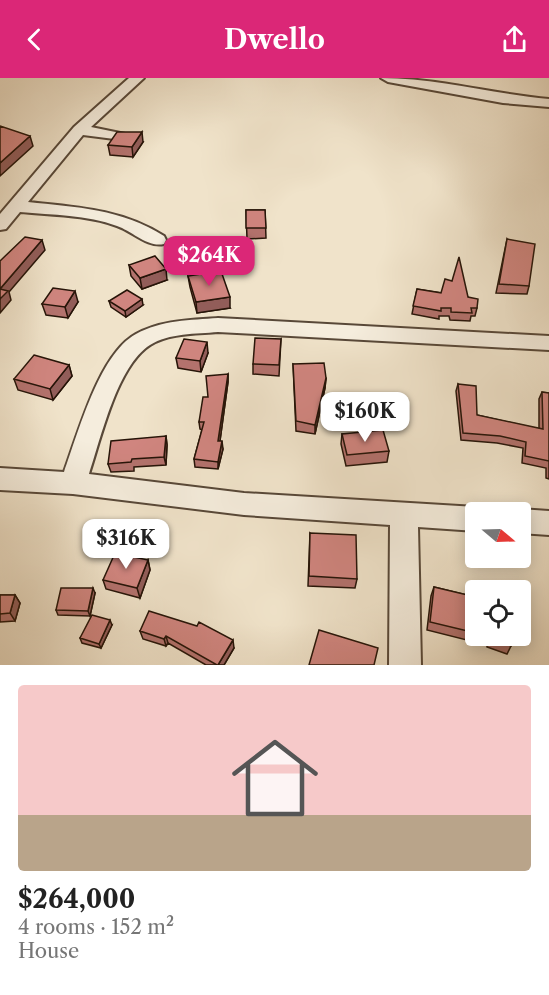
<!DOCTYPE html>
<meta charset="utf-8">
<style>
:root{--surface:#fff;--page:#f2f2f2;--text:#222;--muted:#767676;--accent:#db2777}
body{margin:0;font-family:"Libre Caslon Text",serif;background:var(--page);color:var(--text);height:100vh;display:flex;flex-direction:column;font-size:22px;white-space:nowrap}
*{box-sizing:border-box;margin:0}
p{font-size:20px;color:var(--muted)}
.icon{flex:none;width:33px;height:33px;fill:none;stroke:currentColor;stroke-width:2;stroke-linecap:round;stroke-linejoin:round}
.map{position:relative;height:587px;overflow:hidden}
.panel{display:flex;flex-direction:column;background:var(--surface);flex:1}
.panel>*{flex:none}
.needle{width:39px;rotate:109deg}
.fabs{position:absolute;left:465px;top:424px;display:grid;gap:12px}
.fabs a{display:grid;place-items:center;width:66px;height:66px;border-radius:6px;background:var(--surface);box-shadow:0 3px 15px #0003;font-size:30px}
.price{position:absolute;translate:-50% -51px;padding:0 14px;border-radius:12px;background:#fff;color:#222;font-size:20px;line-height:39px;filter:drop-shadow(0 2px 3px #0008)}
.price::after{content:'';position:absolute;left:50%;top:36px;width:18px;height:14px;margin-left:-9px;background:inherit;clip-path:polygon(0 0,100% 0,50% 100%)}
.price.on{background:var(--accent);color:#fff}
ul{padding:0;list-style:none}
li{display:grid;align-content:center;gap:12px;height:318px;padding:0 18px}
li span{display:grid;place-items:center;height:186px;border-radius:6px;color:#555}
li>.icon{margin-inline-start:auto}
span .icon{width:108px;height:108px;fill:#fffc;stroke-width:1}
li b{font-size:26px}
header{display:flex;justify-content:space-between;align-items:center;height:78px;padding:0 18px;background:var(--accent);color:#fff;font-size:27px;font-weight:700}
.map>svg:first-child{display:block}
</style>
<header><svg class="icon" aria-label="back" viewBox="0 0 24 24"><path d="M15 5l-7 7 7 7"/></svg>Dwello<svg class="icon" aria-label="share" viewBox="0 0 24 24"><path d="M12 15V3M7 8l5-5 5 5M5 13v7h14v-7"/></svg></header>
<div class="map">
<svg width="549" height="587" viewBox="0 0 549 587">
<rect width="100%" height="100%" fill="#f0e3ca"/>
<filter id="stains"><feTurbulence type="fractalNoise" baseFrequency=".00333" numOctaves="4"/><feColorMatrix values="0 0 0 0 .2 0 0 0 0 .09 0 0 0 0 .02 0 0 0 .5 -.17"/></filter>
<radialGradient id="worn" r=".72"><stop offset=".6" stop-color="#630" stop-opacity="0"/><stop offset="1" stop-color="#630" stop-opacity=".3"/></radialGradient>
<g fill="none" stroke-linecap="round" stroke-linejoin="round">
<defs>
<path id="minor" d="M129,0H144L91,49L130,57L133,60L130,63L83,57L28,124C76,129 122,131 164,158L166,162L164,166C148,170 132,153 117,148C87,137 53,137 20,134L6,151L0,152V136L74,49Z
M381,0C437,0 493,16 549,21V29L503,25L388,4Z
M218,240L549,258V272L218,254C196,256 169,255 150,267C117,288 101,360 89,396L244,415L476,429L486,433L487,435H476V453L418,449L421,587H389L390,447L244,437L73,416L0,412V390L64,394C78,356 99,276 136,256C161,242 191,242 218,240Z
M520,431L549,433V457L520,455V435H510Z"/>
</defs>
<!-- minor casing -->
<use href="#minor" stroke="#584838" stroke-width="4"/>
<!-- minor -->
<use href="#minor" fill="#f5eddd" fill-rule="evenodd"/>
</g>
<!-- wall -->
<path fill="#b3726d" stroke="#261408" stroke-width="1.5" d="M143,64L133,79L110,77L108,67Z
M246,132H265L266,160L247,161Z
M507,161L529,208L527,216L496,215Z
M129,187L167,202L142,211L131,198Z
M188,198L230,230L197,235L190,209Z
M417,211L468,219L477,230L475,238H471L470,243L450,242L449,238H439V241L412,236Z
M109,223L143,227L126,239L111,229Z
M78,224L68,240L46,237L42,226Z
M281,261L279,298L253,296V286Z
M208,275L201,294L178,290L176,280Z
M293,286L326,300L325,310L315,356L296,353Z
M69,287L72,298L53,322L18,312L14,301Z
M228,296V304L220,363L223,371L218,391L195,389L194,381L202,352L200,351L199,344L208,319Z
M458,306L477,337L539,351V321L542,314L549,315V401L546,400V390L522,385L523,370L497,365L461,362L456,313Z
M342,356L389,373L387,384L346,388L341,366Z
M166,358L167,367L166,387L134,389V393L111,394L108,386Z
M310,455L357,501L355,510L308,508Z
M148,482L150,492L140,520L106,511L103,502Z
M434,509L476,519V558H512L511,568L507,576L487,569V567L427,552L431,518Z
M95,515L90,538L58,537L56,532Z
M0,517H15L20,525L15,543L0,544Z
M112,547L101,570L82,565L80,560Z
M140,553L234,570L224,587H206L168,565L166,568L143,561Z"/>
<!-- shaded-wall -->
<path fill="#925d59" stroke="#261408" stroke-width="1.5" d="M142,54L143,64L133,79L132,69Z
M30,58L33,68L0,98V85Z
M42,162L45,172L9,214L11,222L0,235V211Z
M166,191L167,202L142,211L140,200Z
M75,213L78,224L68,240L65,229Z
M230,219V230L197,235L196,224Z
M142,221L143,227L126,239L125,233Z
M207,264L208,275L201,294L200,283Z
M69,287L72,298L53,322L50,311Z
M228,296V304L219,370L218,363Z
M326,300L325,310L315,356V347Z
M166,358L167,367L166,387L164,379Z
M222,363L223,371L218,391V384Z
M148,482L150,492L140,520L137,510Z
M93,510L95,515L90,538L88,533Z
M15,517L20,525L15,543L10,535Z
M110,542L112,547L101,570L99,566Z
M166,558L168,565L166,568L164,561Z
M233,562L234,570L224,587H218Z"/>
<!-- building -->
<path fill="#d0857f" stroke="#261408" stroke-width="1.5" d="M0,48L30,58L0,85Z
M117,54H142L132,69L108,67Z
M246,132H265L266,150H246Z
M25,159L42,162L0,211L8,213L0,221V183Z
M507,161L535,166L529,208L499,206Z
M155,178L166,191L140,200L129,187Z
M459,179L468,219L478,221L477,230H471L472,235L451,234V230H441V233L413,228L417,211L441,215L445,201L452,203Z
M221,193L230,219L196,224L188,198Z
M53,210L75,213L65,229L42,226Z
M127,212L142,221L125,233L109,223Z
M255,260L281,261L279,287L253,286Z
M184,261L207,264L200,283L176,280Z
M34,277L69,287L50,311L14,301Z
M324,285L326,300L315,347L296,343L293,286Z
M228,296L218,363H222L218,384L194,381L204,344H199L203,319H208L206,298Z
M458,306L476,308L477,337L543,351L542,314L549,315V383L525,378L526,364L500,358L463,355Z
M383,352L389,373L347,377L342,356Z
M166,358L164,379L132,381L131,384L108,386L111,363Z
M310,455L356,457L357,501L309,498Z
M115,475L148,482L137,510L103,502Z
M434,509L476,519V555L430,544Z
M61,510H93L88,533L56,532Z
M0,517H15L10,535L0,536Z
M149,533L197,548L199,544L233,562L218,587H217L166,558L164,561L140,553Z
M92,537L110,542L99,566L80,560Z
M319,552L378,570L374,587H309Z
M488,558H512L511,568L491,561V559Z"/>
<rect width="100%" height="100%" filter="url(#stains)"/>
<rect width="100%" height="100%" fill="url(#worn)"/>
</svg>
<div class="fabs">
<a><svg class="needle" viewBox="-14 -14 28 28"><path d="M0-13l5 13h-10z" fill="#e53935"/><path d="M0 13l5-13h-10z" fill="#767676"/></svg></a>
<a><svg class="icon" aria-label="locate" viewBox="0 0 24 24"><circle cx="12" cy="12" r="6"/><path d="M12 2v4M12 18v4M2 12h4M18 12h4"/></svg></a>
</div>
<b class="price on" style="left:209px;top:209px">$264K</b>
<b class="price" style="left:365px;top:365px">$160K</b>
<b class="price" style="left:126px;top:492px">$316K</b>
</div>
<section class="panel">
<ul>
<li><span style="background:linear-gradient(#f6c9c9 70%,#b9a48a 0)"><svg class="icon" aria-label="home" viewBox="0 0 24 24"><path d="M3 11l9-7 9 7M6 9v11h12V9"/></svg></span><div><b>$264,000</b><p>4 rooms · 152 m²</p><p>House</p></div></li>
</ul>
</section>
